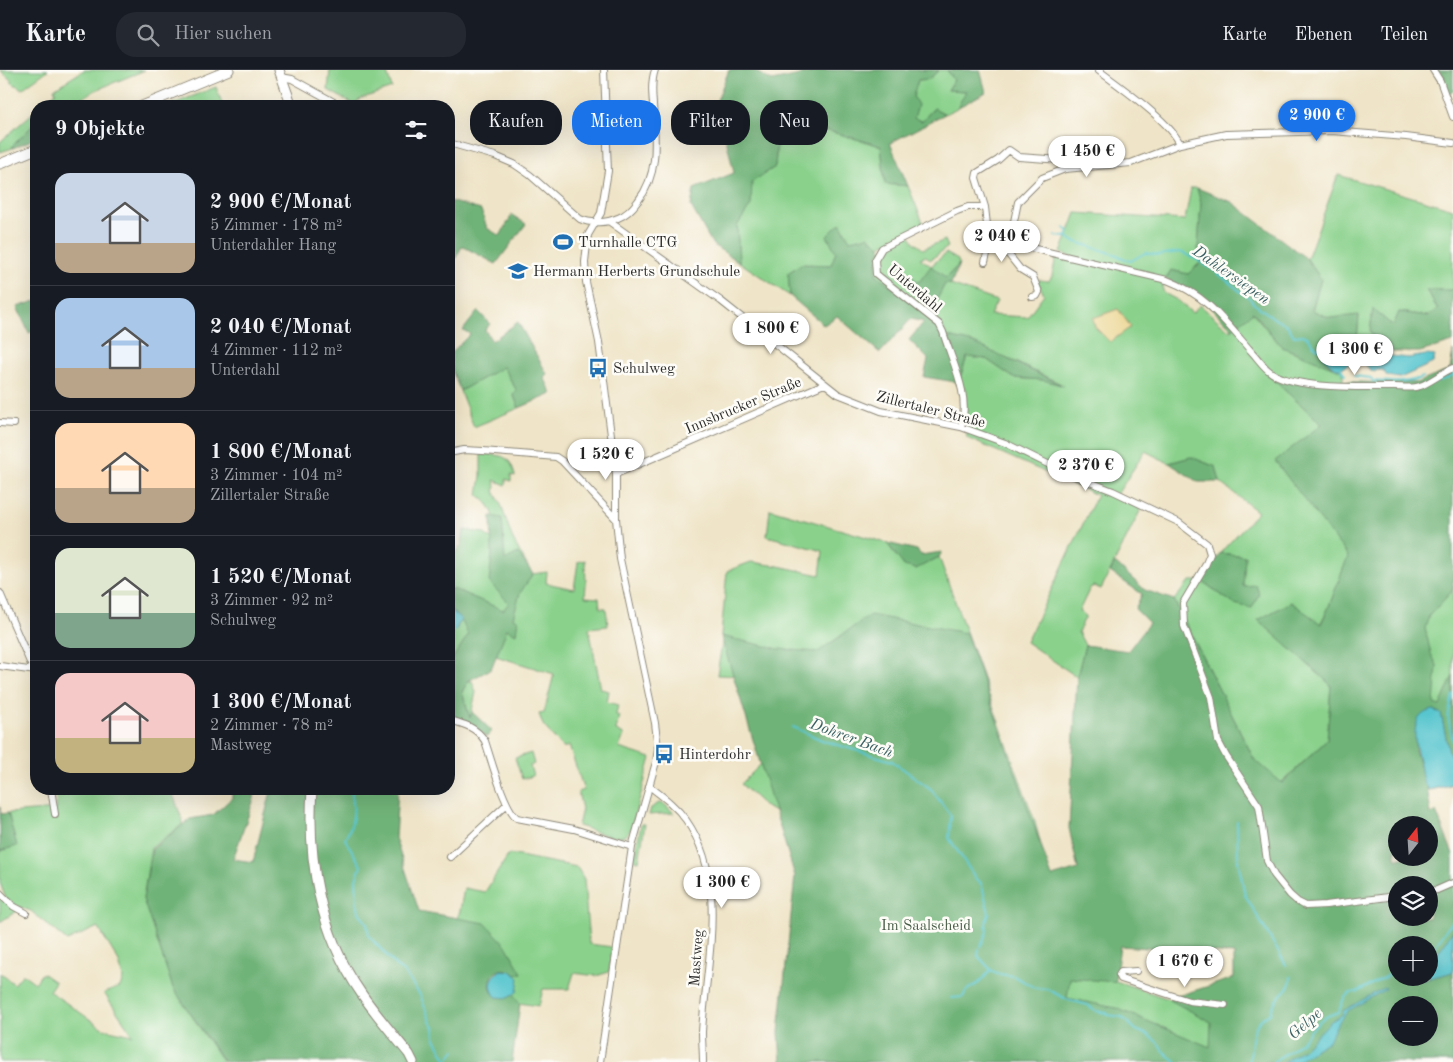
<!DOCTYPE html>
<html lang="de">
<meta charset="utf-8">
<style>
:root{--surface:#171b24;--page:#242831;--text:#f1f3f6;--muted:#9ea1a6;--line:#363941;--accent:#1a73e8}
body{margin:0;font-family:"Old Standard TT",serif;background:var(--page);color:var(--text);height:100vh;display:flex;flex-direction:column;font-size:19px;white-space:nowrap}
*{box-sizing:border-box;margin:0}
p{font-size:16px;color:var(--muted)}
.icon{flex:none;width:28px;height:28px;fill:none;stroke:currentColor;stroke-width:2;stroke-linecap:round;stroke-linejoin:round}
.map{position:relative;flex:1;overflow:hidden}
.sheet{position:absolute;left:30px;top:30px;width:425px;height:695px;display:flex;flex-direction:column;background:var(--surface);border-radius:20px;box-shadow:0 5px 20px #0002}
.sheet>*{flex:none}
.guide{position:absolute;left:470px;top:30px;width:475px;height:45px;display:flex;gap:10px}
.needle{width:32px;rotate:17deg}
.buttons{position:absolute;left:1388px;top:746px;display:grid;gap:10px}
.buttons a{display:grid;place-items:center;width:50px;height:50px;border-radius:50%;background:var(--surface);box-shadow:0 5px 20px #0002;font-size:25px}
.price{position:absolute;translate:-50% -42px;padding:0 11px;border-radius:18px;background:#fff;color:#222;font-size:16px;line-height:32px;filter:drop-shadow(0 1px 2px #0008)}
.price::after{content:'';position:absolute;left:50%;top:30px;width:15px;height:11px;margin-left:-8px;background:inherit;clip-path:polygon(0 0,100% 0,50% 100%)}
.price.on{background:var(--accent);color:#fff}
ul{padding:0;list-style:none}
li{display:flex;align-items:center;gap:15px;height:125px;padding:0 25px}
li+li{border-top:1px solid var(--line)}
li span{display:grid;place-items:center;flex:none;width:140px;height:100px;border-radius:15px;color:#555}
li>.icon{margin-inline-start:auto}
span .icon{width:60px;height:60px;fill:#fffc;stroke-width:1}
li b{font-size:21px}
h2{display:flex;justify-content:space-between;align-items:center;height:60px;padding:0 25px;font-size:21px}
.chip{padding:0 18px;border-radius:20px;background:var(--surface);box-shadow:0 5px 20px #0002;font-size:18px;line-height:45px}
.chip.on{background:var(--accent);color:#fff}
header{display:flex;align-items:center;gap:30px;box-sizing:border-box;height:70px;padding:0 25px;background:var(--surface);border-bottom:1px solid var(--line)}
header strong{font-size:24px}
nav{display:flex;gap:28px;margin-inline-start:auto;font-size:18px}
.search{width:350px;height:45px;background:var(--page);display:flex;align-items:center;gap:12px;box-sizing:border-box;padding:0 18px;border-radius:20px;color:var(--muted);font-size:19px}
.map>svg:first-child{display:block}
</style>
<header>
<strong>Karte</strong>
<div class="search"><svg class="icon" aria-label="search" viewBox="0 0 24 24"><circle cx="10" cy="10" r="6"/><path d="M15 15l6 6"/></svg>Hier suchen</div>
<nav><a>Karte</a><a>Ebenen</a><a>Teilen</a></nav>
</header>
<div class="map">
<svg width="1453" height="992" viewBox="0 0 1453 992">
<rect width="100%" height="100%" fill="#fdfcf7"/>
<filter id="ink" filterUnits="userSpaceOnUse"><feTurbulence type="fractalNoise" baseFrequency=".02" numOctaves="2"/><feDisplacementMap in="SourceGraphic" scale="10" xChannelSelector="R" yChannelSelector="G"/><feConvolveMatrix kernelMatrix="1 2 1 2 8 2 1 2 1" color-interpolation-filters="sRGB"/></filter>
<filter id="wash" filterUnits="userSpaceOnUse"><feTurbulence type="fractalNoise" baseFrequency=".0096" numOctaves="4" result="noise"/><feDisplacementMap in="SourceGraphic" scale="20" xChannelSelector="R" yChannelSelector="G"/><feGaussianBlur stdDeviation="1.12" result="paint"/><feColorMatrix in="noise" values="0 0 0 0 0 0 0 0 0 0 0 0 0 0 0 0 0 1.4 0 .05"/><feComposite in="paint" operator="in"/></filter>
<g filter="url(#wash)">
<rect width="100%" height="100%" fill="#efe4c7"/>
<!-- green -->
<path fill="#8ad18c" stroke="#5a7e5c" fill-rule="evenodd" d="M0,0H48L22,19L11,12V10Z
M84,0H145L96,20L69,36H40L56,22L54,19Z
M330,0H386L392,18L363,28L353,34L328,20Z
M939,0H947L954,10L948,20L967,21L957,38L945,44L934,38L922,51L914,49L913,27L918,10L929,9Z
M216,17L223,36H168Z
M36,40V52L12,76L13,78L0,82V72Z
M789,40L815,57L881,76L885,114L908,116L924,155L878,177L850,171L840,153L836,182L831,195L801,194L788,203L790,226L739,192L737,156L751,134V112L775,97L779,42Z
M1338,105L1453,139V220H1426L1438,240L1428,246L1399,242L1393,257L1373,240L1370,261L1381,282L1357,270L1359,246L1330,248L1312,240L1321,209L1307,189Z
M1191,118H1197L1201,133L1198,177L1200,193L1188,204L1171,200L1162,217L1164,223L1179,231L1192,243L1200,235L1230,261L1252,242L1282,277L1343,301V312L1303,311L1268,305L1322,354L1276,392L1374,420L1328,539L1320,554L1259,550L1331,615L1327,670L1281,713L1254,689L1174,530L1190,511H1202L1234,534L1243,517L1245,486L1220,483L1258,442L1220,412L1216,397L1191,387L1169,393L1145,381L1116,426L1141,439L1101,519L1094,516L1090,518L1079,541L1086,546L1078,562L1085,575L1077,607L1026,572L1097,425L967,368L965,318L958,313L967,287L986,289L1014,308L1043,310L1061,314L1013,291L944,266L876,204L878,183L909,164L914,172L923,179L945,170L948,177L930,190L926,186L920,188L931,196L946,183L958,190L959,194L946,208L934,235L945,213L997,231L990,245L1027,247L1044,224L1038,213L1039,210L1049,211L1052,206L1056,187L1097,196L1061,183L1076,143L1185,150Z
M503,297L517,321L513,324L519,338L474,357L460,321Z
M481,384C500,385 511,384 515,406L511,405V411L506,409V415L494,410L496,417L494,421L500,432L513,470L532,504L547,502L546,513L574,519L578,492L585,490L586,514L585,527L599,528L600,538H606L608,556L589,558L601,619L609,621L607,632L618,635L616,645L619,646L616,661L624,665L619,678L651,688L631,759C623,777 593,759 578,756L582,739L578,722L584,720L569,676L563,678L543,655L539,644L544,643L554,604L486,583L449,598V492L462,475L464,460L483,463L494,471C496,449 496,439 478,425L481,406Z
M770,439L887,473L896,486L923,495L939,487L1034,749L1045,789L1050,821L1113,910L1175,931L1215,937L1443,842L1453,906L1406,932L1352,948L1330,974L863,992H781L809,926L789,748L767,738L741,714L770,685L771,607L717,605L723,567L721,566L727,501L751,492L778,496L820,505L823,481L767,466ZM1396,875H1429V908H1396Z
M1453,515V714L1429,720L1427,717L1420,552Z
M468,611H472L476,622L470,649L462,622Z
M531,683L534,694L530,696L533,706L522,709L515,688Z
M55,719H171L182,749V755L151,778L143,829L173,918L223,992H0V903L14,914L23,904L35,913L42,903L55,912L49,921L104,959L133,965L104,923L120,917L123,908L119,892L98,857L67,871L31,841L17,836L6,829L0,813V781L16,775L8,743L57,739Z
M659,733L664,734L674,743L649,745L651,738Z
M641,754H645L639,791L634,790Z
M509,784L577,797L584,809L589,874L612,877L609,902L596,906L574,903L569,919H543L539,936L512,932L509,883L454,856L460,841L464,818L485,822Z
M0,827L17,841L0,852Z"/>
<!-- forest -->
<path fill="#6fb378" stroke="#4d6f52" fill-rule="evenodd" d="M729,0H753L772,11L823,0H939L929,9L918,10L913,26L918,35L914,48L922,51L934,38L945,44L890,73L908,116L885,114L881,76L815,57L789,40L779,42L775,97L752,112L751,135L737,156L739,192L713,175L691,136L694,119L734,103L717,30Z
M947,0H980L986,22L957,38L966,21L948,20L954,10Z
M1435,0H1453V21L1448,26Z
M36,52V68L13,78L12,76Z
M1197,118L1232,132L1307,189L1321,209L1312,240L1330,248L1359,245L1357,270L1350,279L1329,277L1323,287L1332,297L1282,277L1253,242L1232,259L1201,228L1166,209L1171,200L1188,204L1200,193L1198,177L1201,133Z
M449,131L481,140L487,158L500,166L512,145L526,154L496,194L462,176L449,202Z
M840,153L850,170L868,166L882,178L878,183L876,204L939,254L944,266L974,273L1064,316L1043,310L1014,308L986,289L967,287L959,310L957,306L956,312L924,307L928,289L909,270L924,252L911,249L880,283L837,246L824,255L790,226L788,203L801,194L831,195L836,182L827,166Z
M959,194L951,214H945L934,235L898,206L904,201L919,212L931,196L946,208Z
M1426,220H1453V272L1420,282H1381L1370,261L1373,239L1393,256L1399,242L1428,246L1438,239Z
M36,231V260L29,263L17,237Z
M478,241L490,254L485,260L492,271L518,252L547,304L544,307L552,324L519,338L513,324L517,321L503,297L460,321L449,292V285L470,264L463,260Z
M1453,281V520L1429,546L1425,558L1431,584L1437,595L1434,634L1440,636L1453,606V689L1449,682L1441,644L1434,640L1416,655L1415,680L1427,717L1431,744L1436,742L1453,784V992H781L779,962L795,806L721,566L779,579L818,582L870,545L966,563L1052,807L1078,799L1069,758L1077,607L1085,575L1128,581L1149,553L1135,539L1142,524L1110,502L1115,493L1145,520L1174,530L1254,689L1282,713L1327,670L1331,615L1258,550L1291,532L1321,554L1328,539L1348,486L1275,391L1322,354L1267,304L1303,311L1417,313L1450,300ZM1396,755H1429V788H1396ZM1396,815H1429V848H1396ZM1396,875H1429V908H1396ZM1120,876L1234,884V908L1168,929L1211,952L1210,977L1116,938L1067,928L1070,908L1115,912ZM1396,935H1429V968H1396Z
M1191,387L1216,397L1220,412H1198L1169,393Z
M491,446L502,448L505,490L518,483L533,504L520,523L513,548L518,550L516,564L507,559L491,599L468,611L462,622L470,648L472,642L492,661L487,667L468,652L449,645V594L468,565L461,549L449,538V519L456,520L503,540L509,533L489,512L492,484Z
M887,473L917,480L921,485L942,482L939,487L916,499L904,496Z
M1220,483L1245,486L1243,516L1256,515L1259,524L1252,538L1234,534L1202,511Z
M232,719H255L254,729L233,789L253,792L270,725L274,719H398L395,768L419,841L485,853L505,874L522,903L516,905C489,882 476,939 514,925L520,934L512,992H224L173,918L143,829L152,779L190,749L213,745L232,728Z
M0,737L1,744L8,743L17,776L0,781Z"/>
<!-- sand -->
<path fill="#eeda9e" stroke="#8c8264" d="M1118,239L1131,257L1110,272L1095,257L1093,248Z"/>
<!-- water -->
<path fill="#59c6cf" stroke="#42787d" d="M1330,277L1350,279L1352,291C1338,303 1335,299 1323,287Z
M1374,284L1408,288L1426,285L1435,286L1433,293L1400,308L1387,306L1383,300H1377L1375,302L1369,299L1364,292L1366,287Z
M449,538L461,549L456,560L449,567Z
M1434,640L1441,644L1449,682L1453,689V714L1429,720C1427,716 1424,714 1423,710C1421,705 1421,699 1420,694C1415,676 1407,643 1434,640Z
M1453,861V902L1423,910L1419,908H1429V890L1437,884Z
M501,900L511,901L519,908L517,922L508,928L496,927C488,916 490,908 501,900Z
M1385,917L1386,919L1348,941L1337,954L1329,971L1295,992H1283L1305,978L1331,951L1342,945L1343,941Z"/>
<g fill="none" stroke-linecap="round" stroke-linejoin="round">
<!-- stream -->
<path stroke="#59c6cf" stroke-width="2" d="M1064,158L1069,161L1067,167
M1055,166L1067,167L1073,171L1117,185L1127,190L1131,191L1145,183L1158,185L1180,182L1192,187L1215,201L1242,223L1249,227L1253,233L1275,249L1287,255L1294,266L1303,265L1309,268C1312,275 1319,281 1326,279L1328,281
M1340,297L1345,305
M1354,306L1371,308L1373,311C1390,312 1408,314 1423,307
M1433,313L1442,310L1453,305
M1453,625L1448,647L1453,672
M793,657L824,671L892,691L931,719L951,746L949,768L976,809L980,812L982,816L989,843L986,853L987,861L981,876
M351,719C355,737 355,752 345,769L361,796L356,809L357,833L359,842L367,854L369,866L398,898L404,902L420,925L431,953L434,957L435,969L448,992
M1237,751L1238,791L1245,825L1286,895
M979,879L978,886L992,901L999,904L1014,906L1035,918L1047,919L1068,930L1088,935L1096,941L1107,943L1108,945L1122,947L1136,960L1148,965L1157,972L1168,986L1177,992
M1429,884L1431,883L1447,858L1453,852
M951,928L963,927L966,921L979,913L991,900
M447,990L455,980
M1248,992C1249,988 1251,984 1251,980C1252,965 1254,950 1270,944C1272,938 1274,933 1278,928C1283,921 1292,917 1291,907
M1273,992C1282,985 1294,979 1302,971C1316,956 1317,948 1339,942C1342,931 1345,922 1357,922L1396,901"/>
</g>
</g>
<g filter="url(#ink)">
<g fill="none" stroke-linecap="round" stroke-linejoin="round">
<defs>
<path id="minor" d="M1098,0C1119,16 1170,51 1180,74
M1433,0L1440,11L1453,47
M281,7L292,9L341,36
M449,73L495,86L514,94L530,105L580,149C591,154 607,153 618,148C626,145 633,138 638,131C660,103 655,68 653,34C652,23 651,11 655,0
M610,152L721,231L838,324L881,341L961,357L1005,373L1064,402L1113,421L1178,452L1207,474L1210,484L1205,496L1183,533L1184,556L1211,627L1218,671L1226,686L1259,736L1267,791L1274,805L1290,825L1298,832L1306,836L1326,835L1396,826
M988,157L1011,166L1031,178L1167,210C1206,225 1223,249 1250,280C1256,286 1261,294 1268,300C1290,320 1364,317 1394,317C1401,317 1413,319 1420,316C1428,314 1443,302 1453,298
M990,161L1020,199L1033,207L1039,222L1037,226L1032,227
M1011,166L1018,132L1042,108L1065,99L1131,93L1180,74L1226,64L1332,61L1406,67L1453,73
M985,192L990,172V161L987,155L985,137L976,108L977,103L998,90L1009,80L1019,87L1061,90L1079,97
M0,353L14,354
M961,357C971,326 952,292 943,262L939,254L876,204L875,190L882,178L957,141L968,137H985
M449,383L464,380L483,381L556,387L562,391L616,449
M616,404L824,314
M0,523L36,606
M0,596L36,601
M449,650C464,654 476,657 485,671C491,689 504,738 517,748L574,759L632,777
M649,716C662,726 676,736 686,750C729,811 706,892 702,962C702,972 703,982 703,992
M51,719L55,744
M450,787L507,734
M1429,821L1437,820L1453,813
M0,823L13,836L26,843
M1136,901L1121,902L1119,905L1121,909L1189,931L1225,935
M600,992L632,777L656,692L658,678L655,653L620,489L616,449V404L599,272L586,212L585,192L588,165L601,143L608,101L604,0"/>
<path id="secondary" d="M279,0L292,36
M142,36L229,0
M0,94L36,79
M312,719C307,790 320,864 361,923C376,945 393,964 409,984L413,992"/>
</defs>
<!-- minor casing -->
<use href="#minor" stroke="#8d8879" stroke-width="8"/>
<!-- secondary casing -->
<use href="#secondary" stroke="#8d8879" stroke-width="11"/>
<!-- minor -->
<use href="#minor" stroke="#fff" stroke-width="6"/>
<!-- secondary -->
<use href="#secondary" stroke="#fff" stroke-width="9"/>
</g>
</g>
<!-- icons -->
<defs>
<symbol id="stadium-bare" viewBox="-9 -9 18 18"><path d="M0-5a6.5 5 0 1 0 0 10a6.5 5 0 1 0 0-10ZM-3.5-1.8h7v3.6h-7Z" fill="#1f6fb2" stroke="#fdfcf7" stroke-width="2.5" paint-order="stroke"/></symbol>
<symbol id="school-bare" viewBox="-9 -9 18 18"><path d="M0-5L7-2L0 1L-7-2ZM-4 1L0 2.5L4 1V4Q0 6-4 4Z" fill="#1f6fb2" stroke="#fdfcf7" stroke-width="2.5" paint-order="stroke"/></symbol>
<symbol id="bus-bare" viewBox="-9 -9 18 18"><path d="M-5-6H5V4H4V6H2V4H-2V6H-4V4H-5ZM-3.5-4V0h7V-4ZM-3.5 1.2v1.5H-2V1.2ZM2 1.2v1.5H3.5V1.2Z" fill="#1f6fb2" stroke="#fdfcf7" stroke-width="2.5" paint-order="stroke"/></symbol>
</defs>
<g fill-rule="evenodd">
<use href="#stadium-bare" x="549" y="158" width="28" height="28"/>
<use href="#school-bare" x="504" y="187" width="28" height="28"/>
<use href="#bus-bare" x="584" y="284" width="28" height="28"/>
<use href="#bus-bare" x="650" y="670" width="28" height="28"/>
</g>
<g text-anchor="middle" stroke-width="5" stroke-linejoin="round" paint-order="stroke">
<!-- poi labels -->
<g font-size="15" fill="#2b2b2b" stroke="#fdfcf7" text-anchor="start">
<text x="578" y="177">Turnhalle CTG</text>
<text x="533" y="206">Hermann Herberts Grundschule</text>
<text x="613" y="303">Schulweg</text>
<text x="679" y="689">Hinterdohr</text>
</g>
<!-- street labels -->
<g font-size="15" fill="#2b2b2b" stroke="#fdfcf7">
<text transform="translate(915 218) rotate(40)" y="5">Unterdahl</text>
<text transform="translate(743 335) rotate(-23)" y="5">Innsbrucker Straße</text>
<text transform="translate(931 339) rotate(14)" y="5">Zillertaler Straße</text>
<text transform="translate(696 888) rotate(-86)" y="5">Mastweg</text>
</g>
<!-- park labels -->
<g font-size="15" fill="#485d48" stroke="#fdfcf7">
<text x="926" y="860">Im Saalscheid</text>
</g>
<!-- water labels -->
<g font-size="16" font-style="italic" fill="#3b6164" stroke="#fdfcf7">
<text transform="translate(1232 204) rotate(35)" y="6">Dahlersiepen</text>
<text transform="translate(852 667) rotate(20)" y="6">Dohrer Bach</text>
<text transform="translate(1304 953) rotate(-41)" y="6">Gelpe</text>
</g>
</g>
</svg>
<div class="buttons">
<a><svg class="needle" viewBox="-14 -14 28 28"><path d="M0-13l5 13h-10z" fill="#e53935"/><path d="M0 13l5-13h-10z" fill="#9ea1a6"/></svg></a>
<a><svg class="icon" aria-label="layers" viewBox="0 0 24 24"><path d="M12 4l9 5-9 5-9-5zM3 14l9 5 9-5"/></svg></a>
<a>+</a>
<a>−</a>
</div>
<b class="price on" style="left:1317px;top:72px">2 900 €</b>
<b class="price" style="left:1087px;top:108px">1 450 €</b>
<b class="price" style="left:1002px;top:193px">2 040 €</b>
<b class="price" style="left:771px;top:285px">1 800 €</b>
<b class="price" style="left:1355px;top:306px">1 300 €</b>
<b class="price" style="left:606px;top:411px">1 520 €</b>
<b class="price" style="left:1086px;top:422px">2 370 €</b>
<b class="price" style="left:722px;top:839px">1 300 €</b>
<b class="price" style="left:1185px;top:918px">1 670 €</b>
<div class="guide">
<a class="chip">Kaufen</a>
<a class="chip on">Mieten</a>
<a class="chip">Filter</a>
<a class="chip">Neu</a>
</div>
<section class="sheet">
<h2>9 Objekte<svg class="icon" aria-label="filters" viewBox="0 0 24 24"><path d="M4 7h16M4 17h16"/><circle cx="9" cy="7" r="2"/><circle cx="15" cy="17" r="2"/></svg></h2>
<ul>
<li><span style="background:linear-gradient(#c9d6e8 70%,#b9a48a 0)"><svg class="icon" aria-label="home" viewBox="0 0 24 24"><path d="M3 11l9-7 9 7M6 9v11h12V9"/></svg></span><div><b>2 900 €/Monat</b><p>5 Zimmer · 178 m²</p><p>Unterdahler Hang</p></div></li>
<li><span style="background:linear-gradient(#a9c7e8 70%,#b9a48a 0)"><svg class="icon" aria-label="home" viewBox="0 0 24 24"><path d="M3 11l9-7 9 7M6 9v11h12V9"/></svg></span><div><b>2 040 €/Monat</b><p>4 Zimmer · 112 m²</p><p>Unterdahl</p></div></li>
<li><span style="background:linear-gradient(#ffd9b3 65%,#b9a48a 0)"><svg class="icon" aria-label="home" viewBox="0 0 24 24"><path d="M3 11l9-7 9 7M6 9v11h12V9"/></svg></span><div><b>1 800 €/Monat</b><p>3 Zimmer · 104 m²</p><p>Zillertaler Straße</p></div></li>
<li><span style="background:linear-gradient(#dfe7d0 65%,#7fa58c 0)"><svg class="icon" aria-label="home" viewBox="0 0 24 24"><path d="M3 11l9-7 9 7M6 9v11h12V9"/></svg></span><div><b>1 520 €/Monat</b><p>3 Zimmer · 92 m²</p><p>Schulweg</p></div></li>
<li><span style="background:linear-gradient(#f6c9c9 65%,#c2b280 0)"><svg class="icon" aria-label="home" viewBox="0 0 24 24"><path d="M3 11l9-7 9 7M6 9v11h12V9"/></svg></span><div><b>1 300 €/Monat</b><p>2 Zimmer · 78 m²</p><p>Mastweg</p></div></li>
</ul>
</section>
</div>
